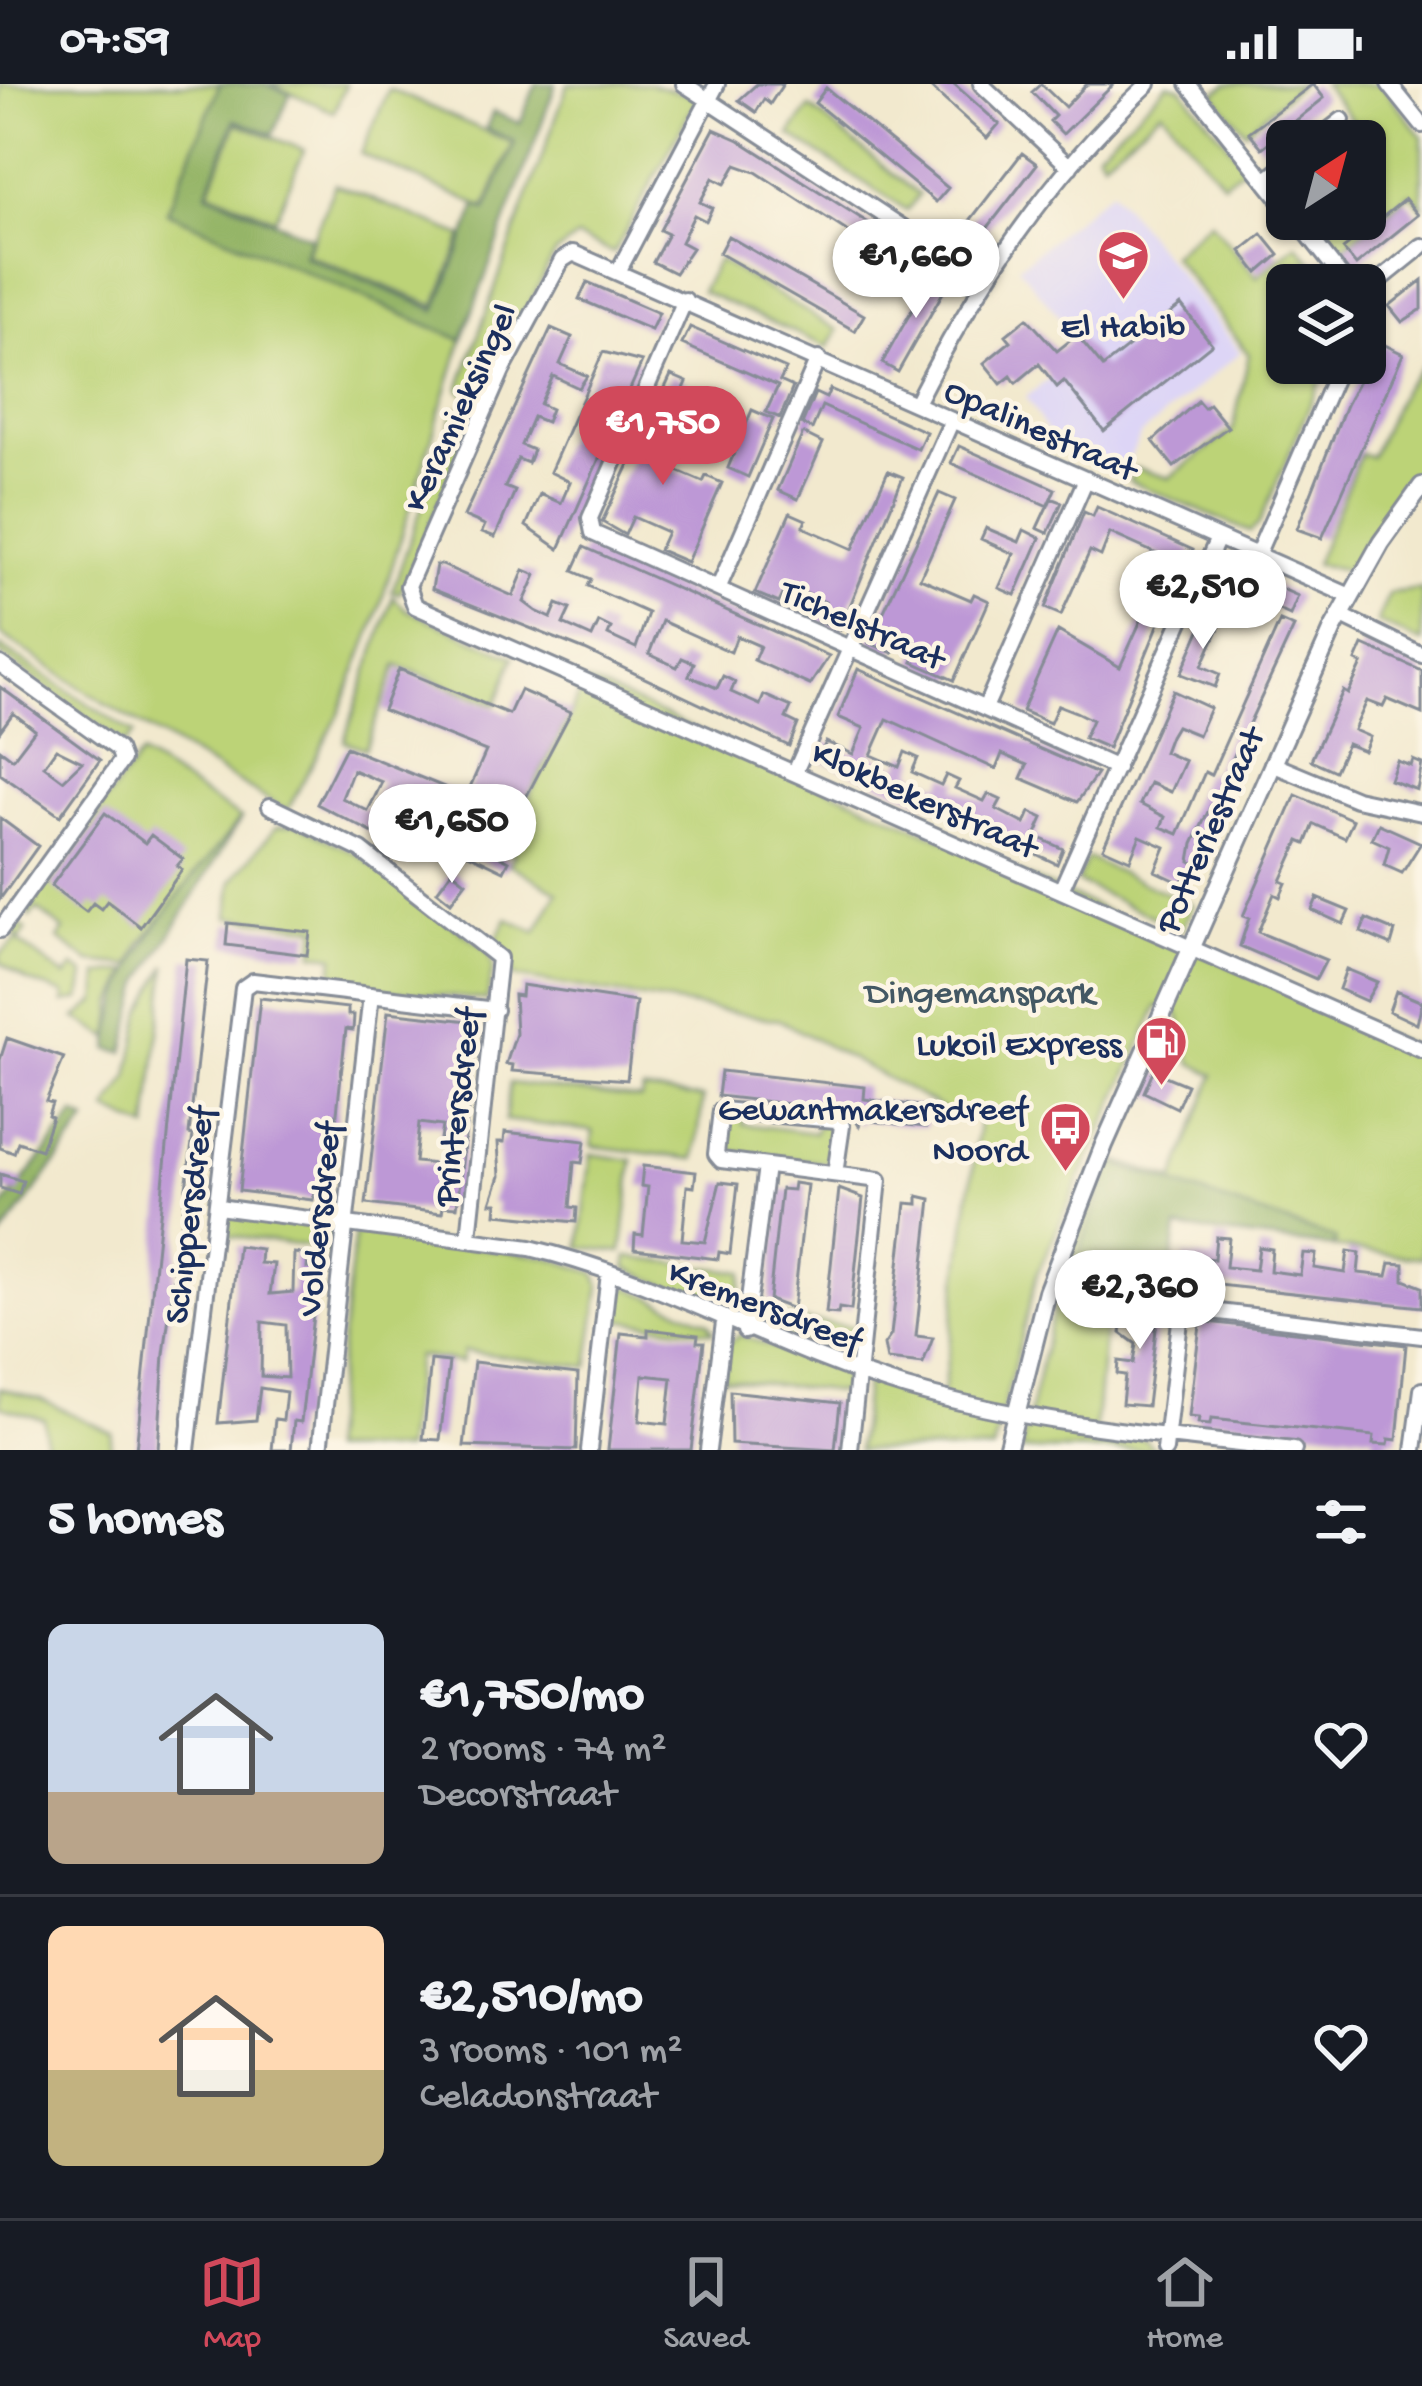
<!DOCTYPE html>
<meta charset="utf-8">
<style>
:root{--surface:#171b24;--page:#242831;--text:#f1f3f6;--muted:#9ea1a6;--line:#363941;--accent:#d1495b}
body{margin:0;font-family:"Gochi Hand",sans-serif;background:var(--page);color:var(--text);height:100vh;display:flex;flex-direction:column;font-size:45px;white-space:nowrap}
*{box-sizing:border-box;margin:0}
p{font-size:39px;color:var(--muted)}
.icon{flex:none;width:66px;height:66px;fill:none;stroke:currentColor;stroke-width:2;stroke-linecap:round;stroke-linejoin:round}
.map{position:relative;height:1366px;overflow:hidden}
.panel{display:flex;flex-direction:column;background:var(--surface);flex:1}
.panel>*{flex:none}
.needle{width:78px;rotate:36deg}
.buttons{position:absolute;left:1266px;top:36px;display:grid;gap:24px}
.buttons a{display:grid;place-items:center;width:120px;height:120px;border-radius:18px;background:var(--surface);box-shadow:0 3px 9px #0004;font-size:60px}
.price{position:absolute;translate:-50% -102px;padding:0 27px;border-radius:42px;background:#fff;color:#222;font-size:39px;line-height:78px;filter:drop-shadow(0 3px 6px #0008)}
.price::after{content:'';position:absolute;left:50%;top:72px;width:36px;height:27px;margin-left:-18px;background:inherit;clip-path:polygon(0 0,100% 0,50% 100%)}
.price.on{background:var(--accent);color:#fff}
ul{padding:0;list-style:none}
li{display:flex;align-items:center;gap:36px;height:300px;padding:0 48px}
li+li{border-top:3px solid var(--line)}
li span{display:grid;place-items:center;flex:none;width:336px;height:240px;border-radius:18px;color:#555}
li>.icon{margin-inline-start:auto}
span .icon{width:144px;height:144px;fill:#fffc;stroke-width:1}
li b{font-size:51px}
h2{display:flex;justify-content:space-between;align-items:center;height:144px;padding:0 48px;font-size:51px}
.status{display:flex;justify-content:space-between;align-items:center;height:84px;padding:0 60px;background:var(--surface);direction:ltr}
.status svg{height:33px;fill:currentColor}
.tab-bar{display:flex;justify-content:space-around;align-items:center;height:168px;border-top:3px solid var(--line);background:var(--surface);font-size:33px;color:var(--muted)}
.tab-bar a{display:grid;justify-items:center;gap:6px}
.tab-bar .on{color:var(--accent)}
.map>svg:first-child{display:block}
</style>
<div class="status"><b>07:59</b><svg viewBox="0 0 49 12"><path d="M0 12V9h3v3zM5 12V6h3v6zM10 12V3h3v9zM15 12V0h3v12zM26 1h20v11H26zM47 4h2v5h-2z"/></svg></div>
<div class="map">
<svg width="1422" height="1366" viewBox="0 0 1422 1366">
<rect width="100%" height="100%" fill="#fcf5e5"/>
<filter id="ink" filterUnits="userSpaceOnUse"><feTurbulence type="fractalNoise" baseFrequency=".00833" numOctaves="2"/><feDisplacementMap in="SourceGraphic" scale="24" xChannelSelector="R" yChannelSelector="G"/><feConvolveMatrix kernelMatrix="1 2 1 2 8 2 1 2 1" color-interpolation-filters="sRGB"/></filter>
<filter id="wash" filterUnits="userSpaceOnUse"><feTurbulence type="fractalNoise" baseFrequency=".004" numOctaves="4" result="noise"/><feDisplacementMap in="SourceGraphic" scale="48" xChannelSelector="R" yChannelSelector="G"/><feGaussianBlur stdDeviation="2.7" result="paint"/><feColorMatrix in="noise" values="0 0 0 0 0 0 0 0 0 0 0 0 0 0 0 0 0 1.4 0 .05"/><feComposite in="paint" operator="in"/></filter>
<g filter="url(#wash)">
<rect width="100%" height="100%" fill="#f2e9ce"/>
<!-- built -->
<path fill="#ddd5f6" d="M1111,106L1241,268L1141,350L1121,392L1059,366L1026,313L1079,271L1068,256L1074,250L1018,183Z"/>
<!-- green -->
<path fill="#bcd377" stroke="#6c816a" stroke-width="3" d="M0,0H220L167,128L462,256L375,538L339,630L287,727L106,620L0,550Z
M271,0H346L334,28Z
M568,0H650L698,13L614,169L577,153L554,170L488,306L476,320L459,305Z
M1168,0L1181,3L1246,82L1223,99L1162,26L1103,76L1097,68Z
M1227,0H1300L1245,47L1214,10Z
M1323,0H1381L1422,52V123L1410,109L1342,165L1318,135H1365V77L1377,67Z
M389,5L513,59L485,124L361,70Z
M810,23L919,111L907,126L790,51Z
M237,39L304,66L275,135L209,107Z
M335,100L463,152L435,222L306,170Z
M1210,137L1257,193L1297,160L1331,201H1287V279H1328L1259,440L1250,448L1129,397L1135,384L1169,394L1233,346L1249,270L1171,171Z
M718,176L838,246L828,263L701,207Z
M1422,282V380L1347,486L1315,480L1361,370L1371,372L1402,306Z
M456,324L467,327L473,338L400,509L392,508Z
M1422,505V559L1377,538L1389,509Z
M393,513L407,526L514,573L496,621L397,581L365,665L344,657Z
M0,562L134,650L125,660L0,570Z
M586,597L1422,967V1174L1177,1144L1168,1205L1109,1197L1095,1348L1145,1355L1155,1366H1021L1061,1193L1106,1073L1174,1096L1214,991L1192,979L1178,929L1158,922L1037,1190L993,1366H858L866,1295L942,1315L980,1033L944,1025L779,936L514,893L496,856L507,835L536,848L558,808L509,780L514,770L503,765Z
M141,671L241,734L141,859L131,882L90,878L58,855L64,846L37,825L30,833L26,819Z
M296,740L357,770L488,867L493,882L487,916L332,901L334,872L314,869L316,843L229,833L232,797L276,743Z
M1087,774L1193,821L1182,846L1077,798Z
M16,838L26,846L19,858L66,893L74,883L85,890L81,915L64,919L65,910L28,897L0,878V870L18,854L10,847Z
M167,881L149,1033L148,1045L107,1026L129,993L142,927Z
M129,887L114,919L110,954L76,934L97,917L99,890Z
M510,999L641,1015L643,1006L703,1014L695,1075L592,1062L593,1047L505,1036Z
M729,1027L744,1028L743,1040L814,1049L820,1038L834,1040L828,1079L724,1067Z
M591,1070L633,1076L622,1168L580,1163Z
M225,1128L336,1142L332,1171L315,1168V1163L223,1151Z
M355,1146L547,1173L595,1189L600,1202L588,1283L464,1267L461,1278L417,1272L404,1366H328Z
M628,1173L743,1188L738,1225L728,1228L626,1184Z
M628,1203L708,1238L713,1248L612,1235L616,1210Z
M758,1230L855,1243L851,1273L757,1241Z
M740,1251L842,1288L846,1309L723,1294L728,1259Z
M0,1304L40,1315L112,1349L110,1366H46L44,1335L0,1322Z"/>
<!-- forest -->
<path fill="#95b568" stroke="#587263" stroke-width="3" d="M220,0H265L290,10L273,50L235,36L207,109L311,153L304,172L436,226L477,122L486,126L515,58L486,44L493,28L520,39L536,0H556L462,256L167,128Z
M241,734L141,899L124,968L109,965C120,867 182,809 241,734Z
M75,1031L87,1037L0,1155V1127Z
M1112,1079L1336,1155L1334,1163L1177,1144L1168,1205L1072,1187Z"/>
<g id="blocks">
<!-- building -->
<path fill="#bd98d6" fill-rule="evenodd" d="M757,0H783L770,20L764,15L756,28L739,16Z
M927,0H954L999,40L987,54Z
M1041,0L1065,23L1087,0H1114L1063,50L1050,37L1055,32L1032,8Z
M1313,0L1324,14L1262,64L1249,48Z
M826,4L948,104L936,118L815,19Z
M714,45L739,56L906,163L896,179L756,88L736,81L725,100L713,94L700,118L712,124L706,137L694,131L681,158L692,164L675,189L653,178L668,150L660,146Z
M1022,69L1037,80L972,164L958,152Z
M1405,115L1418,131L1356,181L1343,165Z
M1262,150L1279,171L1258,189L1241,167Z
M728,152L864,231L855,247L719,169Z
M934,187L950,196L898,288L882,279Z
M1422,196V225L1402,238L1389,222Z
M587,198L659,229L651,246L579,215Z
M1181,221L1212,260L1104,347L1064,297L1057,303L1039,280L1016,299L1011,292L1001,300L984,279L1011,257L1006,251L1027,234L1057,267L1077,251L1103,283Z
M690,243L786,285L780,297L793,303L780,334L766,328L778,302L682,260Z
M551,244L572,253L560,280L587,292L579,304L553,292L540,320L551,325L546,338L533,333L521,361L533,366L528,379L518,375L505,403L515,407L495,453L482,448L485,441L464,432Z
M1379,258L1403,270L1322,454L1297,445L1346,321Z
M603,268L642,278L559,465L526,442L540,410L561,419L570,398L550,388Z
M671,291L687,298L652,376L703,398L706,392L722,399L687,478L659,466L667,448L633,433L625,451L602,438Z
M830,305L926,348L918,365L822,322L812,345L802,340L815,309L826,314Z
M1198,317L1204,324L1209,320L1228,343L1174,383L1153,357Z
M752,326L773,335L748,393L728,384Z
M803,349L823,359L798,415L778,406Z
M959,362L1055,405L1048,422L951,379Z
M888,387L903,393L840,546L817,536L825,518L807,510L787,502L779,519L755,509L790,429L806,436L803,443L853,465Z
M939,409L955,416L920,494L971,516L974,510L989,517L954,596L913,578L921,561L901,551L893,569L869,559Z
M1051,414L1062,418L1048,449L1037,444Z
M1097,423L1193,466L1186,483L1110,449L1101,472L1090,467L1061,531L1045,524L1084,428L1093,432Z
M986,444L1019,458L1024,446L1040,454L1015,511L999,504L1014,470L981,455Z
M584,463L829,572L810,601L754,576L760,562L737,552L731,568L662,537L649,570L677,583L682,574L694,579L689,592L717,604L723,592L735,598L731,608L760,621L764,611L791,623L786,634L798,640L789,662L585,566L432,505L436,481H442L513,512L524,486L536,491L524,518L536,527L551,534L557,520L570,525L563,540L592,553L599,538L611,544L608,551L636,564L648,529L588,502L591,495L573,487Z
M1237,485L1298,512L1290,531L1229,503Z
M1155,505L1170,512L1108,664L1084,654L1092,636L1076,628L1058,621L1050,639L1022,627L1058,547L1120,583Z
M1208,528L1223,535L1202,582L1220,590L1215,603L1181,590Z
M1280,537L1294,543L1193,760L1190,777L1196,780L1191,790L1186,788L1181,799L1155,787L1165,763L1140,752L1130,776L1103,764L1173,607L1210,624L1198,651L1176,642L1170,652L1164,668L1185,677L1171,708L1150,699L1140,720L1165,733L1161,743L1178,750L1205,688L1211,691Z
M1363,561L1422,587V630L1387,615L1383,623L1367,617L1354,646L1370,653L1364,667L1347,660L1335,687L1311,676L1343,607L1348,610L1362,580L1356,577Z
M399,585L509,630L520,606L571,628L496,770L509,777L504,787L458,765L471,733L439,720L435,730L392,712L373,749L317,720L346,663L466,712L486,667L383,626ZM353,686L382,698L368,727L342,714Z
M858,585L1097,690L1077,718L1021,694L1027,681L1002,670L996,685L887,635L871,671L899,683L905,668L918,674L912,688L941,701L946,691L959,697L955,704L984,717L988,710L1001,716L996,725L1025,740L1030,728L1043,734L1035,752L1063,765L1057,780L931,720L818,675L826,658L853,670L864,644L838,633Z
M0,603L100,676L60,732L0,690V665L13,675L35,646L13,629L0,647ZM56,665L82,678L63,696L44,682Z
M1413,676L1422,680L1417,706L1390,696L1397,677L1411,682Z
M1296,711L1353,736L1345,754L1314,740L1306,760L1299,757L1281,797L1286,799L1280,813L1274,810L1258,848L1326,876L1316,895L1240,862L1249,834L1243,832Z
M105,729L145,759L151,751L183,775L177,782L182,786L141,843L107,817L101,825L93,819L86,828L51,802Z
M0,734L38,762L0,815Z
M1379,740L1421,759L1402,789L1384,781L1389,763L1372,755Z
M452,787L466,798L451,818L437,807Z
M1317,814L1349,827L1343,840L1312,826Z
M1366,835L1395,847L1391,861L1361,848Z
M228,839L310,848L307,871L226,861Z
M186,875L208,877L189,1050L193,1051L164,1270L158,1366H136Z
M1346,885L1377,898L1366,917L1339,905Z
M522,901L636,918L627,996L512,987L513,981L506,980L516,950L514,911L521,912Z
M1396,907L1422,918L1417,940L1389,927Z
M260,914L348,924V931H354L353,946L346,945L328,1112L314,1110L313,1116L239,1107Z
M388,928L478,938L457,1123L443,1122L442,1129L366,1120ZM419,1039L442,1042L440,1055L450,1056L447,1081L415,1078Z
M7,954L64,974L46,1017L52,1019L48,1031L52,1033L41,1066L18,1058L14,1069L0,1064V976Z
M721,987L865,1003L864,1015L928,1023L926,1043L862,1036L859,1042L850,1027L718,1012Z
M1153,987L1187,1001L1177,1024L1144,1008Z
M505,1048L585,1057L582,1079L574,1078L570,1123L577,1124L576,1138L496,1130L497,1119H491L500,1092L498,1058H504Z
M643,1082L696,1088L694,1103L687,1102L682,1156L705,1158L720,1098L738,1100L730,1170L719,1168L718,1175L634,1165L635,1150L643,1151L648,1103L641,1102Z
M0,1090L23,1097L19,1110L0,1104Z
M794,1099L807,1101L793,1225L769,1216L781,1105L793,1106Z
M839,1105L863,1114L851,1226L839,1224L838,1230L826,1229Z
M918,1112L931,1115L916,1252L933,1254L923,1280L887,1276L884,1261L891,1251L906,1119L918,1120Z
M1216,1153L1229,1154L1226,1183L1256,1186L1259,1163L1272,1165L1270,1187L1300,1191L1303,1169L1316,1170L1314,1184L1345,1189L1348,1167L1360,1169L1358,1189L1387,1192L1390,1179L1404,1180V1196L1422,1203V1223L1182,1197L1184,1172L1214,1175Z
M238,1162L261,1165L260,1179L274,1180L270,1210L293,1208L294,1169L308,1171L307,1184L318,1186L301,1338L294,1337L291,1366H272L275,1335L283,1336L286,1308L260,1304L256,1336L218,1339ZM262,1238L286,1241L287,1294L261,1292Z
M1141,1209L1160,1211L1147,1322L1122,1320L1125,1291L1117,1290L1118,1277L1133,1279L1136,1260L1121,1249L1123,1236L1138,1237Z
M1208,1238L1406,1261L1397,1356L1389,1355L1388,1361L1373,1360L1374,1352L1211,1335L1210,1341L1198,1340L1199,1334L1189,1333L1200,1241Z
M648,1245L698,1251L697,1258H704L691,1366H608L621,1249L648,1252ZM643,1291L672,1294L667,1340L639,1337Z
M431,1276L449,1278L440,1356L423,1355Z
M474,1278L578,1290L576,1366L464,1362Z
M730,1307L840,1319L835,1366L731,1360Z"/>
</g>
</g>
<g filter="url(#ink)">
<use href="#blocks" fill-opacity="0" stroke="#868c96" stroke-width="3"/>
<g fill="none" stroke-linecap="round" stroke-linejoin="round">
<defs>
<path id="minor" d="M684,0L983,196
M981,0L1070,83
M1188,0L1287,124
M1389,0L1422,41
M1315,57L1342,36
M1265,97L1287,80
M1296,135L1348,201
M619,186L717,0
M1365,208L1422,162
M685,216L590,434L593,449L1117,684
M916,319C977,200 1049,92 1148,0
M1257,471L1341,279
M718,505L818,275
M1350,512L573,169L562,176L502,287L408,502L415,522L1422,966
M1340,531L1422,571
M0,580L118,665L122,676L0,846
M985,624L1086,395
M1272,680L1356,715L1422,729
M795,688L952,336
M270,722L361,766L499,874L469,1153
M1061,806L1218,454
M835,1090L842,1042L836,1036L721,1026L716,1070L721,1076L879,1096L850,1366
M218,1123L530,1164C659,1194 778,1266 906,1304C1030,1340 1166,1352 1294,1366
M745,1247L766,1082
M187,1366L243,904L253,897L495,926
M320,1366L371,911
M589,1366L609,1189
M708,1366L724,1238
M1165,1366L1180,1237L1194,1225L1422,1252
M1414,1366L1422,1306"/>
<path id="tertiary" d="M1007,1366L1047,1208L1104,1061L1333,545L1381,459L1422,402"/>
</defs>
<!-- minor casing -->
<use href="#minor" stroke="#868c96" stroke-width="20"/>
<!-- tertiary casing -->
<use href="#tertiary" stroke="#868c96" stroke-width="22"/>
<!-- minor -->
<use href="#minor" stroke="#fff" stroke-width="14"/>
<!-- tertiary -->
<use href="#tertiary" stroke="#fff" stroke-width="16"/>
</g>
</g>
<!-- icons -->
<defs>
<symbol id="school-pin" viewBox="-11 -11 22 30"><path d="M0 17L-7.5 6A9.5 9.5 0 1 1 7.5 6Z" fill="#d1495b" stroke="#fcf5e5"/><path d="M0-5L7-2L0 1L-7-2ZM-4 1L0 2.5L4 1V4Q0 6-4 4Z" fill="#fff"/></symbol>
<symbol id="fuel-pin" viewBox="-11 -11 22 30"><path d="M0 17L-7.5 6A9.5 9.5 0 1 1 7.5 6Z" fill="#d1495b" stroke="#fcf5e5"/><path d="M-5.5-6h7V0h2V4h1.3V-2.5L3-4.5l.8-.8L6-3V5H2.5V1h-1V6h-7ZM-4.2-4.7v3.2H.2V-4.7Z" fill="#fff"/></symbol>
<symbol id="bus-pin" viewBox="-11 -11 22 30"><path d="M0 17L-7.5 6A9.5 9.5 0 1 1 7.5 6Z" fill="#d1495b" stroke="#fcf5e5"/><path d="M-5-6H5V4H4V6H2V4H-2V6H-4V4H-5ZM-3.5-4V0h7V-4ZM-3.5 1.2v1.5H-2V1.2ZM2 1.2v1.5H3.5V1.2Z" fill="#fff"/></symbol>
</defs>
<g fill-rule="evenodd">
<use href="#school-pin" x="1094" y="142" width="59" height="81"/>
<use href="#fuel-pin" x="1132" y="928" width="59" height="81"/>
<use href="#bus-pin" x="1036" y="1014" width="59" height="81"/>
</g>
<g text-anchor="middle" stroke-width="9" stroke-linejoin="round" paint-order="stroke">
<!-- poi labels -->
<g font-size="36" fill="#1b2f5e" stroke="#fcf5e5" text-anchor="end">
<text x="1123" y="252" text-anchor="middle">El Habib</text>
<text x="1122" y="970">Lukoil Express</text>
<text x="1027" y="1035">Gewantmakersdreef<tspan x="1027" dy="41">Noord</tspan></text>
</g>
<!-- street labels -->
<g font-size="36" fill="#1b2f5e" stroke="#fcf5e5">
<text transform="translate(457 322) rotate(-65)" y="13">Keramieksingel</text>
<text transform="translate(1042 343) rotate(24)" y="13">Opalinestraat</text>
<text transform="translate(864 538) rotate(24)" y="13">Tichelstraat</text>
<text transform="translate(926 713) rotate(24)" y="13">Klokbekerstraat</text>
<text transform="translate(1207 745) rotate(-66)" y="13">Potteriestraat</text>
<text transform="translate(454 1023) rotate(-83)" y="13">Printersdreef</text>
<text transform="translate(186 1131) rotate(-83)" y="13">Schippersdreef</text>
<text transform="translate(316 1135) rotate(-84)" y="13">Voldersdreef</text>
<text transform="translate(766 1219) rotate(21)" y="13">Kremersdreef</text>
</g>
<!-- park labels -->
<g font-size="36" fill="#435864" stroke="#fcf5e5">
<text x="980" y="918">Dingemanspark</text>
</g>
</g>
</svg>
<div class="buttons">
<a><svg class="needle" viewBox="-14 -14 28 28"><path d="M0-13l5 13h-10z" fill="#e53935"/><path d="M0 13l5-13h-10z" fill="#9ea1a6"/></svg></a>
<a><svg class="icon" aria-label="layers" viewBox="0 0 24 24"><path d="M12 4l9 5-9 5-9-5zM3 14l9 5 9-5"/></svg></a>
</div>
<b class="price" style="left:916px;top:237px">€1,660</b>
<b class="price on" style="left:663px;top:404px">€1,750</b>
<b class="price" style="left:1203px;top:568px">€2,510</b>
<b class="price" style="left:452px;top:802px">€1,650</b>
<b class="price" style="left:1140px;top:1268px">€2,360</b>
</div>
<section class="panel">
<h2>5 homes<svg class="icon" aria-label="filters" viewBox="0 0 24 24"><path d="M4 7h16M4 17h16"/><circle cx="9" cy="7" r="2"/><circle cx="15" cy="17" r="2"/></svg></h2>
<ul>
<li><span style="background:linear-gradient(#c9d6e8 70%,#b9a48a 0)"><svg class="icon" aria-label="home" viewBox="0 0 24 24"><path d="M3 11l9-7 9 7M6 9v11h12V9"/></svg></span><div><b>€1,750/mo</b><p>2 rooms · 74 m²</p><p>Decorstraat</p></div><svg class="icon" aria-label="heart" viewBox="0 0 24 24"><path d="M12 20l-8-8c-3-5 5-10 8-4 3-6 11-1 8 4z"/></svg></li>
<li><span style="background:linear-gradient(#ffd9b3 60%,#c2b280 0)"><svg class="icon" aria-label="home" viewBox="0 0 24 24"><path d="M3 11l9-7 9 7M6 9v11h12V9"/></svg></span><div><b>€2,510/mo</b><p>3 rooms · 101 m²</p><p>Celadonstraat</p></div><svg class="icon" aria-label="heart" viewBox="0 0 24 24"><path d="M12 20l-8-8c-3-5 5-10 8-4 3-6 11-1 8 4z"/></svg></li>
</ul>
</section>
<nav class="tab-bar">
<a class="on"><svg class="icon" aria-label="map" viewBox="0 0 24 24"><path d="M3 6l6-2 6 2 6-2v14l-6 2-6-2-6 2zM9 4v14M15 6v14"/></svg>Map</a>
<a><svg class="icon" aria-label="saved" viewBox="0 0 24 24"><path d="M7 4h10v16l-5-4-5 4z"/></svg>Saved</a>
<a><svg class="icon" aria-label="home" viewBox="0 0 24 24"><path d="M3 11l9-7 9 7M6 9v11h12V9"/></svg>Home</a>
</nav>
